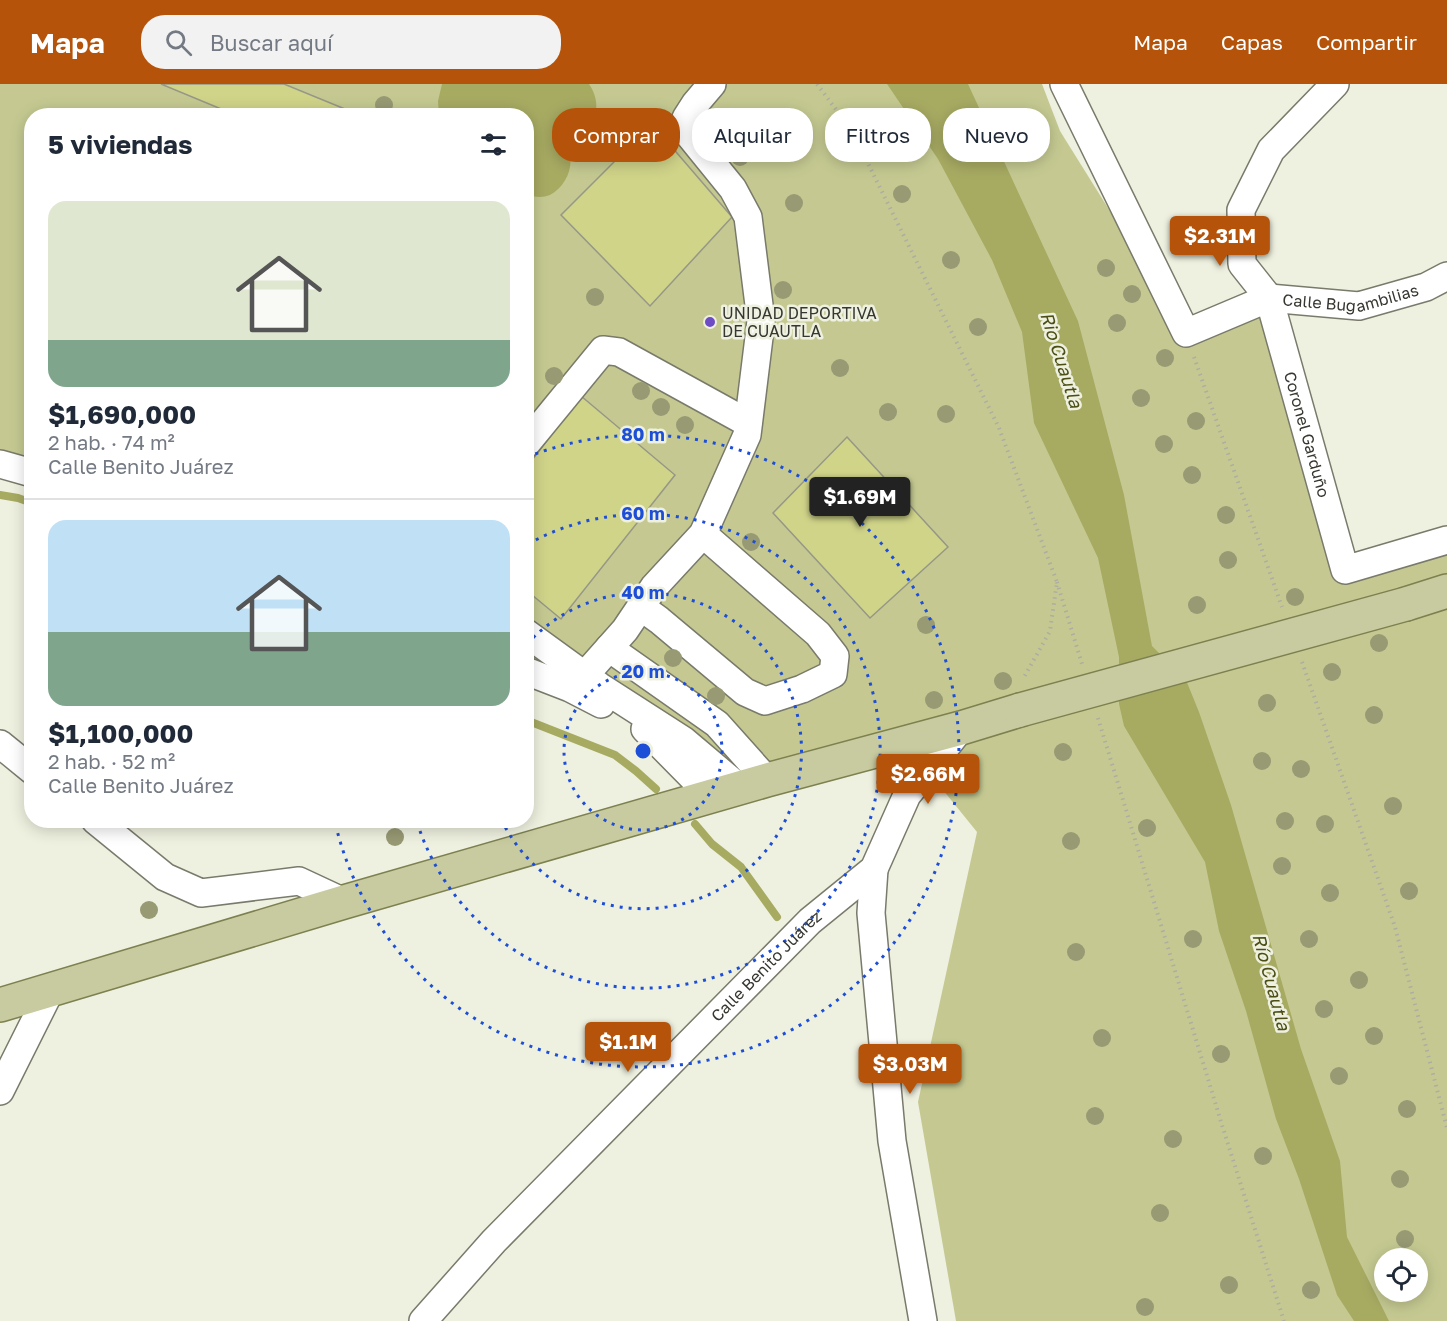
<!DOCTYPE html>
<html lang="es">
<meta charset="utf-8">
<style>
:root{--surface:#fff;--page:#f2f2f3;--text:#1f2937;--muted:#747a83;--line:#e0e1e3;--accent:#b45309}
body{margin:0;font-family:"Golos Text",sans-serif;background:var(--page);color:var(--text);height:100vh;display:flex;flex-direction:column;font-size:22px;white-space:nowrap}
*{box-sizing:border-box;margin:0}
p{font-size:20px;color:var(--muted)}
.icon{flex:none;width:33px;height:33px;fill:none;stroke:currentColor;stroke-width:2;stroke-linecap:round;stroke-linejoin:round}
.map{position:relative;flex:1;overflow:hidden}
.side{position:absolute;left:24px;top:24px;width:510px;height:720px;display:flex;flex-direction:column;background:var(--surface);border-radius:24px;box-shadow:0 3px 15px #0003}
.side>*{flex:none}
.hud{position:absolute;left:552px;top:24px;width:570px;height:54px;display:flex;gap:12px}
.controls{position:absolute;left:1374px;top:1164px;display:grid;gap:12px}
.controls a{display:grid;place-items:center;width:54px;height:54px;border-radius:50%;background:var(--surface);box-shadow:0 3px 15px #0003;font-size:30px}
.price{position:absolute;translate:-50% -51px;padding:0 14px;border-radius:6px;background:var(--accent);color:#fff;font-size:20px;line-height:39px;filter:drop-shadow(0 2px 3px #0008)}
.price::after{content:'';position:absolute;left:50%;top:36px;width:18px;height:14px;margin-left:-9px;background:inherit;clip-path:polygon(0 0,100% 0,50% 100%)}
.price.on{background:#222;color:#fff}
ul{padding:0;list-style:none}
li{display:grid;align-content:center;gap:12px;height:318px;padding:0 24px}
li+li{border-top:2px solid var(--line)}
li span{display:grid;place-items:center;height:186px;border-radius:18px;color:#555}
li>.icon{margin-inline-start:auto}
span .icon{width:108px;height:108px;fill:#fffc;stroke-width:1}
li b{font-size:26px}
h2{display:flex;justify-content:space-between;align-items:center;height:72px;padding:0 24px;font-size:26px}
.pill{padding:0 21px;border-radius:24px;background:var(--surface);box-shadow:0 3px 15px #0003;font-size:21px;line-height:54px}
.pill.on{background:var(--accent);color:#fff}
header{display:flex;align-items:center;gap:36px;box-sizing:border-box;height:84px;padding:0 30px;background:var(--accent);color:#fff}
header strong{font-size:28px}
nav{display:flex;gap:33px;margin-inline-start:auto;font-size:21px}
.search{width:420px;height:54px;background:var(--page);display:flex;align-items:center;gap:15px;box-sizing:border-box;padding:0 21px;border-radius:24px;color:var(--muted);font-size:22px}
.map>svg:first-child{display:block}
</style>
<header>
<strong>Mapa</strong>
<div class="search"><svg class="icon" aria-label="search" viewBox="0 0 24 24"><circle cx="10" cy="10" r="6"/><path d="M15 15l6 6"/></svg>Buscar aquí</div>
<nav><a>Mapa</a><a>Capas</a><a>Compartir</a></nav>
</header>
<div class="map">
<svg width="1447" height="1237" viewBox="0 0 1447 1237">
<rect width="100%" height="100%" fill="#eff1e0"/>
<!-- green -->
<path fill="#c5c991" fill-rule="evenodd" d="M0,0H1042L1060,47L1186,249L1269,214L1345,486L1447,456V1237H956L918,1018L977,748L905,659L711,712L646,646L570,604L527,587L526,32H32L31,389L0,381ZM1384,1174H1418V1208H1384Z"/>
<!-- water -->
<path fill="#a7ab62" d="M442,0H589C605,24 593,45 569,55L567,62C576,79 567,102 550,111C543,114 534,113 527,111L526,32L439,31L438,17Z
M887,0H968L1078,237L1124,411L1152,562L1186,596L1199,628L1231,721L1301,965L1340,1077L1347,1153L1389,1237H1354L1337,1211L1299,1095L1276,1035L1246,927L1219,847L1205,778L1124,642L1119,620V573L1098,474L1034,339L1022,248L992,176L938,75Z"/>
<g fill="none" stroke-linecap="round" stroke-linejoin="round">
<!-- stream -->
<path stroke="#a7ab62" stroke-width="8" d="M0,411L18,414L32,419
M526,636L615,671L636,687L656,705
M695,740L712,760L741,783L777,833"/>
</g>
<!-- building -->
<path fill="#d0d489" stroke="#969787" stroke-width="1.5" d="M161,0H284L362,32H238Z
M652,40L732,133L650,222L561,131Z
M581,312L675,391L561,535L526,506V384Z
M847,353L948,463L870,534L773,429Z"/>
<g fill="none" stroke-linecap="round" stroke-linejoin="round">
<defs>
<g id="minor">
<path id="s1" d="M1064,0L1186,249L1269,214L1359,222L1426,203L1447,192"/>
<path id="s2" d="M1335,0L1271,66L1241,126L1242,180L1269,214L1345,486L1447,456"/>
<path d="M526,360L603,266L619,268L748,339"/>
<path d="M0,380L32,389"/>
<path d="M641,523L659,536L745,608L765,617L802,605L833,590L835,572L818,550L703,450"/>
<path d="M526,549L599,602L683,656L741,705"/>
<path d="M609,564L717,640L767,696"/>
<path d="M526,587L570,604L601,620"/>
<path d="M585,591L625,546L654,503L703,450L747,351L761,237L748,133L733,105L690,52L686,34L695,20L712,0"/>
<path d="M645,645L711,712"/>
<path d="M0,660L32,686"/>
<path d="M95,736L165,793L201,809L299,797L344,818"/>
<path d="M874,785L871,829L892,1057L923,1237"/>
<path d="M0,1007L50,907"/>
<path id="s3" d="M423,1237L494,1157L810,837L874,785L907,711L961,644"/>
</g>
<path id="major" d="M1406,520L1447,507
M0,921L344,818L767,696L961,644L1020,626"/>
</defs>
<!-- minor casing -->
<use href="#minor" stroke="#797a6b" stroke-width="30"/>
<!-- major casing -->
<use href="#major" stroke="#7d804f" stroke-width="36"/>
<!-- path -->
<path stroke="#adaea1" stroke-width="4" stroke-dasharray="1.5 4.5" stroke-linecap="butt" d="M817,0L852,47L999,344L1057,498L1050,547L1023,595
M1194,273L1282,523
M1057,498L1082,580
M1302,578L1395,843L1447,1044
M1098,634L1222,1041L1284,1237"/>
<!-- minor -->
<use href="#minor" stroke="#fff" stroke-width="27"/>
<!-- major -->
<use href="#major" stroke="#c8ca9f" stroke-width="33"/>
<defs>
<path id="major-bridge" d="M1020,626L1406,520"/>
</defs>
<!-- major-bridge casing -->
<use href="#major-bridge" stroke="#7d804f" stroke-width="36" stroke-linecap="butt"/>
<!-- major-bridge -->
<use href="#major-bridge" stroke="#c8ca9f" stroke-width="33"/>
</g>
<!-- trees -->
<g fill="#989a74">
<circle cx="384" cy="21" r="9"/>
<circle cx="740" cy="73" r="9"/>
<circle cx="902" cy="110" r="9"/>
<circle cx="794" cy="119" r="9"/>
<circle cx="951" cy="176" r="9"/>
<circle cx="1106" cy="184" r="9"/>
<circle cx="783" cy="206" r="9"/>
<circle cx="1132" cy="210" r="9"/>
<circle cx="595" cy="213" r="9"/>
<circle cx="1117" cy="239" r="9"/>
<circle cx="978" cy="243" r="9"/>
<circle cx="1165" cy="274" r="9"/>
<circle cx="840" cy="284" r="9"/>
<circle cx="554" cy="292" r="9"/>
<circle cx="641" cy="307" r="9"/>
<circle cx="1141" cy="314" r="9"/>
<circle cx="661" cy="323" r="9"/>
<circle cx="888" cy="328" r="9"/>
<circle cx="946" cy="330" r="9"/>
<circle cx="1196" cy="337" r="9"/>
<circle cx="685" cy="341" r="9"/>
<circle cx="1164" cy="360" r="9"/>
<circle cx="1192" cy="391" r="9"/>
<circle cx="1226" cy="431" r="9"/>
<circle cx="751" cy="458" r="9"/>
<circle cx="1228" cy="476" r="9"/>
<circle cx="1295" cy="513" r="9"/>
<circle cx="1197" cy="521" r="9"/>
<circle cx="926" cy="541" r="9"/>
<circle cx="1379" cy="559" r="9"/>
<circle cx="673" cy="574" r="9"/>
<circle cx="1332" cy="588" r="9"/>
<circle cx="1003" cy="597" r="9"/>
<circle cx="716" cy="612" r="9"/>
<circle cx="934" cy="616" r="9"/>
<circle cx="1267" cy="619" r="9"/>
<circle cx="1374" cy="631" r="9"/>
<circle cx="1063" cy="668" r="9"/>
<circle cx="1262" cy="677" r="9"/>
<circle cx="1301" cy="685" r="9"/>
<circle cx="1393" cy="722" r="9"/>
<circle cx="1285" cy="737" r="9"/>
<circle cx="1325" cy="740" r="9"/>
<circle cx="1147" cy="744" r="9"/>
<circle cx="395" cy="753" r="9"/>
<circle cx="1071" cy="757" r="9"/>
<circle cx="1282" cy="782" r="9"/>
<circle cx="1409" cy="807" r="9"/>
<circle cx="1330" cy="809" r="9"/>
<circle cx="149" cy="826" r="9"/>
<circle cx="1193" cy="855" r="9"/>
<circle cx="1309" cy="855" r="9"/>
<circle cx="1076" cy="868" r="9"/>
<circle cx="1359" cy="896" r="9"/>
<circle cx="1324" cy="925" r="9"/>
<circle cx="1374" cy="952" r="9"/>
<circle cx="1102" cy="954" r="9"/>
<circle cx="1221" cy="970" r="9"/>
<circle cx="1339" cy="992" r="9"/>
<circle cx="1407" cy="1025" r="9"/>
<circle cx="1095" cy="1032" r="9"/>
<circle cx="1173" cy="1055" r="9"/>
<circle cx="1263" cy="1072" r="9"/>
<circle cx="1400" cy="1095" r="9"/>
<circle cx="1160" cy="1129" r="9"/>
<circle cx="1405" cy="1155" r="9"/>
<circle cx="1229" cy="1201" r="9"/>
<circle cx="1311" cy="1206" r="9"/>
<circle cx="1145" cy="1223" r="9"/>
</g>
<!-- distance rings -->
<g fill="none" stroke="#1d4ed8" stroke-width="3" stroke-dasharray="3 6">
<circle cx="643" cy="667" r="79"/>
<path d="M527 560A158 158 0 1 1 502 737"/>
<path d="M528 460A237 237 0 1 1 417 738"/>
<path d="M527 373A316 316 0 1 1 335 738"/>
</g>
<!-- markers -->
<circle fill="#6d4cc5" stroke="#eff1e0" stroke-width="2" cx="710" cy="238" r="6"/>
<g text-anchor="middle" stroke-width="5" stroke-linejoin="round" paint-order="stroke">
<!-- street labels -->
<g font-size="16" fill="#363730" stroke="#eff1e0">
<text dy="6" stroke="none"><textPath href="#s1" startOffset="450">Calle Bugambilias</textPath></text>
<text dy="6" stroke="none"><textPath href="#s2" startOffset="398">Coronel Garduño</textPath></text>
<text dy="6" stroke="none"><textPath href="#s3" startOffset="494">Calle Benito Juárez</textPath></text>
</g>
<!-- poi labels -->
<g font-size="16" fill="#363730" stroke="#eff1e0" text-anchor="start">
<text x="722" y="235">UNIDAD DEPORTIVA<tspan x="722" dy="18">DE CUAUTLA</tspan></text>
</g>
<!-- water labels -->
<g font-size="18" font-style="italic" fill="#4c4e16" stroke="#eff1e0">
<text transform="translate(1061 276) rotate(72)" y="6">Rio Cuautla</text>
<text transform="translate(1271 898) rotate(75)" y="6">Río Cuautla</text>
</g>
</g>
<circle cx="643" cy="667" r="9" fill="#1d4ed8" stroke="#eff1e0" stroke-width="3"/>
<g font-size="18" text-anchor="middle" font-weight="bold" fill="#1d4ed8" stroke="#eff1e0" stroke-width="5" stroke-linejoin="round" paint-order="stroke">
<text x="643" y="357">80 m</text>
<text x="643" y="436">60 m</text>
<text x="643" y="515">40 m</text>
<text x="643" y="594">20 m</text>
</g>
</svg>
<div class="controls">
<a><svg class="icon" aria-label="locate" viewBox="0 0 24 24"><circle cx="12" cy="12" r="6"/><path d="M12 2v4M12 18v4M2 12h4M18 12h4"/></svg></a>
</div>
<b class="price" style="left:1220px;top:183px">$2.31M</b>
<b class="price on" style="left:860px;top:444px">$1.69M</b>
<b class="price" style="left:928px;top:721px">$2.66M</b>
<b class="price" style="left:628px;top:989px">$1.1M</b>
<b class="price" style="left:910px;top:1011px">$3.03M</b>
<div class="hud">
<a class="pill on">Comprar</a>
<a class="pill">Alquilar</a>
<a class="pill">Filtros</a>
<a class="pill">Nuevo</a>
</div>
<section class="side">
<h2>5 viviendas<svg class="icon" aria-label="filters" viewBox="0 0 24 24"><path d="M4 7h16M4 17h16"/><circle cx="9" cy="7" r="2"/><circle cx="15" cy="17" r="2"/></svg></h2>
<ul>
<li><span style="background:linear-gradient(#dfe7d0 75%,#7fa58c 0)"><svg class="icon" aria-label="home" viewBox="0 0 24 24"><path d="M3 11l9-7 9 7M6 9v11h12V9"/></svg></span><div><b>$1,690,000</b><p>2 hab. · 74 m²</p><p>Calle Benito Juárez</p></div></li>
<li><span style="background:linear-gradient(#bfe0f5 60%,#7fa58c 0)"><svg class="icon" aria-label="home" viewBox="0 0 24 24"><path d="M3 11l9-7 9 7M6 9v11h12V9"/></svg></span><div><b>$1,100,000</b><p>2 hab. · 52 m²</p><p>Calle Benito Juárez</p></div></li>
</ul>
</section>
</div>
